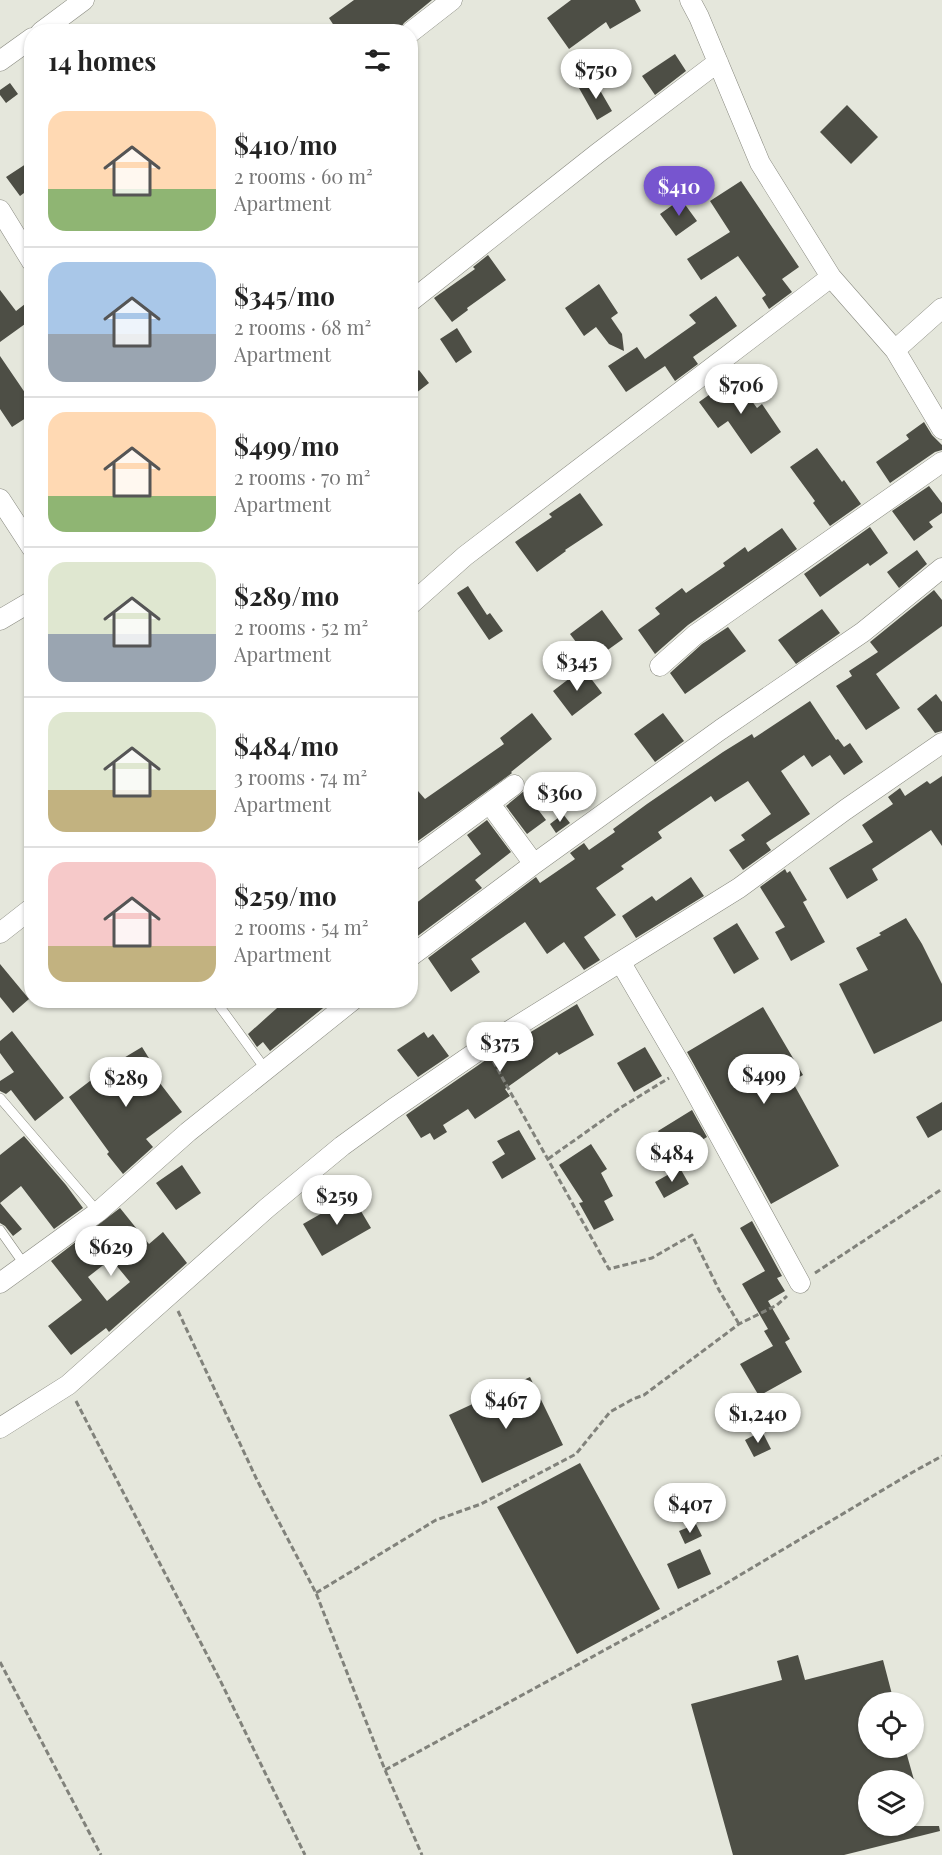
<!DOCTYPE html>
<meta charset="utf-8">
<style>
:root{--surface:#fff;--page:#f2f2f2;--text:#222;--muted:#767676;--line:#e0e0e0;--accent:#7755cf}
body{margin:0;font-family:"Playfair Display",serif;background:var(--page);color:var(--text);height:100vh;display:flex;flex-direction:column;font-size:22px;white-space:nowrap}
*{box-sizing:border-box;margin:0}
p{font-size:20px;color:var(--muted)}
.icon{flex:none;width:33px;height:33px;fill:none;stroke:currentColor;stroke-width:2;stroke-linecap:round;stroke-linejoin:round}
.map{position:relative;flex:1;overflow:hidden}
.drawer{position:absolute;left:24px;top:24px;width:394px;height:984px;display:flex;flex-direction:column;background:var(--surface);border-radius:24px;box-shadow:0 2px 4px #0004}
.drawer>*{flex:none}
.controls{position:absolute;left:858px;top:1692px;display:grid;gap:12px}
.controls a{display:grid;place-items:center;width:66px;height:66px;border-radius:50%;background:var(--surface);box-shadow:0 2px 4px #0004;font-size:30px}
.price{position:absolute;translate:-50% -51px;padding:0 14px;border-radius:21px;background:#fff;color:#222;font-size:20px;line-height:39px;filter:drop-shadow(0 2px 3px #0008)}
.price::after{content:'';position:absolute;left:50%;top:36px;width:18px;height:14px;margin-left:-9px;background:inherit;clip-path:polygon(0 0,100% 0,50% 100%)}
.price.active{background:var(--accent);color:#fff}
ul{padding:0;list-style:none}
li{display:flex;align-items:center;gap:18px;height:150px;padding:0 24px}
li+li{border-top:2px solid var(--line)}
li span{display:grid;place-items:center;flex:none;width:168px;height:120px;border-radius:18px;color:#555}
li>.icon{margin-inline-start:auto}
span .icon{width:72px;height:72px;fill:#fffc;stroke-width:1}
li b{font-size:26px}
h2{display:flex;justify-content:space-between;align-items:center;height:72px;padding:0 24px;font-size:26px}
.map>svg:first-child{display:block}
</style>
<div class="map">
<svg width="942" height="1855" viewBox="0 0 942 1855">
<rect width="100%" height="100%" fill="#e5e7dc"/>
<!-- building -->
<path fill="#4d4e45" fill-rule="evenodd" d="M354,0H432L404,23L398,32H338L329,18Z
M571,0H635L641,11L610,29L606,22L569,49L547,18Z
M675,54L686,71L655,95L642,76Z
M594,80L612,111L597,120L579,88Z
M10,83L18,94L6,103L0,95V90Z
M847,105L878,137L851,164L820,132Z
M32,160V187L20,196L6,177Z
M741,181L799,267L782,279L792,292L769,309L762,298L766,295L738,256L701,280L687,259L730,232L710,201Z
M681,199L697,221L676,236L660,214Z
M488,255L506,280L467,308L468,310L452,322L434,298L475,269L473,267Z
M599,284L618,313L611,318L622,334L624,351L609,344L596,327L584,336L565,308Z
M0,290L16,311L25,304L32,313V317L24,322L25,324L0,342Z
M716,296L737,326L693,357L698,364L675,381L665,366L626,392L608,366L637,347L645,359L696,323L689,315Z
M457,328L472,352L456,363L440,339Z
M0,356L32,403V414L12,427L0,409Z
M419,370L429,383L411,397V376Z
M734,377L757,408L762,404L781,432L751,454L728,421L718,428L699,402Z
M924,422L932,435L942,445V450L935,452L890,483L876,462L909,439L906,435Z
M817,448L842,482L844,480L861,504L830,526L813,503L815,501L790,467Z
M929,486L942,503V513L929,522L933,527L914,541L892,511Z
M580,493L603,525L565,550L566,551L537,572L515,542L552,517L549,514Z
M870,527L888,553L870,566L868,563L820,597L804,574Z
M782,528L797,549L688,625L655,654L638,630L660,614L655,608L682,588L686,593L725,566L723,563L745,547L748,552Z
M917,550L927,564L899,588L887,572Z
M468,586L487,615L490,613L503,631L489,640L457,593Z
M934,590L942,600V626L876,674L900,708L866,730L836,686L852,676L849,671L878,652L870,642Z
M822,609L840,633L796,664L778,640Z
M602,610L623,639L591,662L570,634Z
M728,627L746,651L685,694L670,673L702,644Z
M583,668L602,693L572,716L553,691Z
M936,694L942,702V731L935,733L917,709Z
M810,701L836,740L838,739L844,747L850,743L863,762L844,775L830,755L812,767L804,755L781,771L810,814L766,843L771,850L743,870L729,850L745,840L741,835L771,814L748,781L715,802L711,796L658,832L662,838L621,866L624,869L596,888L616,915L584,937L600,960L584,970L564,942L547,954L525,922L471,959L480,972L451,992L428,958L536,877L540,883L575,859L570,853L584,843L589,850L615,832L613,829L647,804L723,752L752,734L754,738Z
M532,713L552,739L511,772L512,773L411,846V783L425,799L504,744L500,738Z
M663,713L684,741L655,762L634,734Z
M942,776V846L931,830L872,869L878,880L847,899L829,868L873,842L862,825L893,804L888,797L900,788L905,796L927,781L930,784Z
M524,791L546,820L527,834L506,806Z
M563,814L570,823L556,833L550,824Z
M487,820L511,852L475,880L482,888L411,941V907L481,854L467,835Z
M785,869L787,873L790,871L807,900L803,902L825,942L791,961L775,932L785,927L760,887Z
M691,877L704,896L636,938L622,916L652,896L656,901Z
M906,918L922,944L942,984V1021L874,1054L839,984L868,970L856,948L881,935L879,933Z
M737,923L759,959L734,974L713,938Z
M0,964L29,999L13,1013L0,997Z
M286,1000H333L270,1051L263,1042L257,1047L248,1034Z
M577,1004L594,1035L559,1055L557,1052L533,1069L505,1089L510,1096L475,1119L468,1109L443,1125L447,1132L434,1140L430,1133L421,1138L406,1115L496,1053Z
M763,1007L803,1075L792,1081L839,1166L771,1204L687,1052Z
M12,1031L64,1098L35,1121L11,1090L6,1094L0,1091V1081L14,1072L0,1053V1041Z
M424,1032L428,1038L433,1034L449,1056L418,1077L397,1050Z
M142,1047L160,1076L156,1078L182,1112L146,1139L153,1147L123,1174L107,1154L109,1152L69,1097L107,1068Z
M645,1047L662,1076L634,1092L617,1063Z
M942,1102V1130L928,1138L916,1117Z
M692,1110L707,1137L673,1157L658,1131Z
M519,1130L536,1159L502,1179L492,1162L505,1154L497,1141Z
M24,1136L66,1185L83,1208L54,1229L21,1186L0,1203L22,1229L13,1236L5,1226L0,1223V1155Z
M591,1144L607,1169L601,1173L613,1196L604,1201L614,1220L594,1230L579,1203L583,1202L559,1165Z
M182,1165L201,1193L176,1210L156,1183Z
M680,1168L689,1184L664,1198L655,1182Z
M352,1196L371,1228L322,1256L303,1224Z
M120,1208L149,1244L163,1232L187,1263L109,1332L106,1328L71,1355L48,1326L82,1300L51,1261ZM111,1259L130,1282L107,1301L88,1277Z
M752,1221L782,1276L777,1278L785,1291L768,1301L790,1339L785,1342L802,1372L759,1396L740,1364L773,1346L764,1331L768,1329L742,1284L765,1271L740,1228Z
M530,1377L563,1445L482,1483L449,1415Z
M762,1431L771,1449L754,1457L745,1440Z
M580,1463L660,1609L577,1654L497,1507Z
M696,1524L702,1536L685,1544L679,1531Z
M700,1549L711,1574L678,1589L667,1564Z
M798,1655L805,1680L883,1660L894,1702H868V1748H905L914,1780H868V1826H939L940,1831L844,1855H733L691,1704L782,1680L777,1661Z"/>
<g fill="none" stroke-linecap="round" stroke-linejoin="round">
<defs>
<path id="service" d="M215,1000L266,1070
M0,1098L98,1212
M0,1230L24,1264"/>
<path id="minor" d="M690,0L699,17L760,163L831,277L895,350L942,429
M41,32L84,0
M411,32L452,0
M0,61L32,38
M0,210L32,262
M411,301L598,153L718,62
M895,350L942,308
M0,499L32,548
M411,604L465,556L831,277
M0,620L32,601
M660,666L695,635L942,462
M490,804L534,864
M411,861L514,785
M0,933L32,908
M411,956L534,864L720,730L863,632L942,568
M621,963L683,1069L800,1283
M0,1283L98,1212L188,1132L353,1000
M0,1428L68,1385L267,1208L342,1146L393,1109L485,1046L739,888L845,810L942,743"/>
</defs>
<!-- service casing -->
<use href="#service" stroke="#898a80" stroke-width="10"/>
<!-- minor casing -->
<use href="#minor" stroke="#898a80" stroke-width="21"/>
<!-- path -->
<path stroke="#81827b" stroke-width="3" stroke-dasharray="6 3" stroke-linecap="butt" d="M493,1061L609,1269L652,1258L692,1235L719,1290L739,1324
M548,1159L620,1108L669,1078
M815,1273L942,1189
M178,1311L257,1480L316,1593L385,1770L422,1855
M76,1401L220,1680L305,1855
M316,1593L436,1520L481,1504L576,1454L610,1412L633,1399L644,1395L739,1324L777,1305L787,1296
M0,1662L101,1855
M385,1770L720,1587L913,1472L942,1456"/>
<!-- service -->
<use href="#service" stroke="#fff" stroke-width="9"/>
<!-- minor -->
<use href="#minor" stroke="#fff" stroke-width="20"/>
</g>
</svg>
<div class="controls">
<a><svg class="icon" aria-label="locate" viewBox="0 0 24 24"><circle cx="12" cy="12" r="6"/><path d="M12 2v4M12 18v4M2 12h4M18 12h4"/></svg></a>
<a><svg class="icon" aria-label="layers" viewBox="0 0 24 24"><path d="M12 4l9 5-9 5-9-5zM3 14l9 5 9-5"/></svg></a>
</div>
<b class="price" style="left:596px;top:100px">$750</b>
<b class="price active" style="left:679px;top:217px">$410</b>
<b class="price" style="left:741px;top:415px">$706</b>
<b class="price" style="left:577px;top:692px">$345</b>
<b class="price" style="left:560px;top:823px">$360</b>
<b class="price" style="left:500px;top:1073px">$375</b>
<b class="price" style="left:764px;top:1105px">$499</b>
<b class="price" style="left:126px;top:1108px">$289</b>
<b class="price" style="left:672px;top:1183px">$484</b>
<b class="price" style="left:337px;top:1226px">$259</b>
<b class="price" style="left:111px;top:1277px">$629</b>
<b class="price" style="left:506px;top:1430px">$467</b>
<b class="price" style="left:758px;top:1444px">$1,240</b>
<b class="price" style="left:690px;top:1534px">$407</b>
<section class="drawer">
<h2>14 homes<svg class="icon" aria-label="filters" viewBox="0 0 24 24"><path d="M4 7h16M4 17h16"/><circle cx="9" cy="7" r="2"/><circle cx="15" cy="17" r="2"/></svg></h2>
<ul>
<li><span style="background:linear-gradient(#ffd9b3 65%,#8fb573 0)"><svg class="icon" aria-label="home" viewBox="0 0 24 24"><path d="M3 11l9-7 9 7M6 9v11h12V9"/></svg></span><div><b>$410/mo</b><p>2 rooms · 60 m²</p><p>Apartment</p></div></li>
<li><span style="background:linear-gradient(#a9c7e8 60%,#9aa5b1 0)"><svg class="icon" aria-label="home" viewBox="0 0 24 24"><path d="M3 11l9-7 9 7M6 9v11h12V9"/></svg></span><div><b>$345/mo</b><p>2 rooms · 68 m²</p><p>Apartment</p></div></li>
<li><span style="background:linear-gradient(#ffd9b3 70%,#8fb573 0)"><svg class="icon" aria-label="home" viewBox="0 0 24 24"><path d="M3 11l9-7 9 7M6 9v11h12V9"/></svg></span><div><b>$499/mo</b><p>2 rooms · 70 m²</p><p>Apartment</p></div></li>
<li><span style="background:linear-gradient(#dfe7d0 60%,#9aa5b1 0)"><svg class="icon" aria-label="home" viewBox="0 0 24 24"><path d="M3 11l9-7 9 7M6 9v11h12V9"/></svg></span><div><b>$289/mo</b><p>2 rooms · 52 m²</p><p>Apartment</p></div></li>
<li><span style="background:linear-gradient(#dfe7d0 65%,#c2b280 0)"><svg class="icon" aria-label="home" viewBox="0 0 24 24"><path d="M3 11l9-7 9 7M6 9v11h12V9"/></svg></span><div><b>$484/mo</b><p>3 rooms · 74 m²</p><p>Apartment</p></div></li>
<li><span style="background:linear-gradient(#f6c9c9 70%,#c2b280 0)"><svg class="icon" aria-label="home" viewBox="0 0 24 24"><path d="M3 11l9-7 9 7M6 9v11h12V9"/></svg></span><div><b>$259/mo</b><p>2 rooms · 54 m²</p><p>Apartment</p></div></li>
</ul>
</section>
</div>
